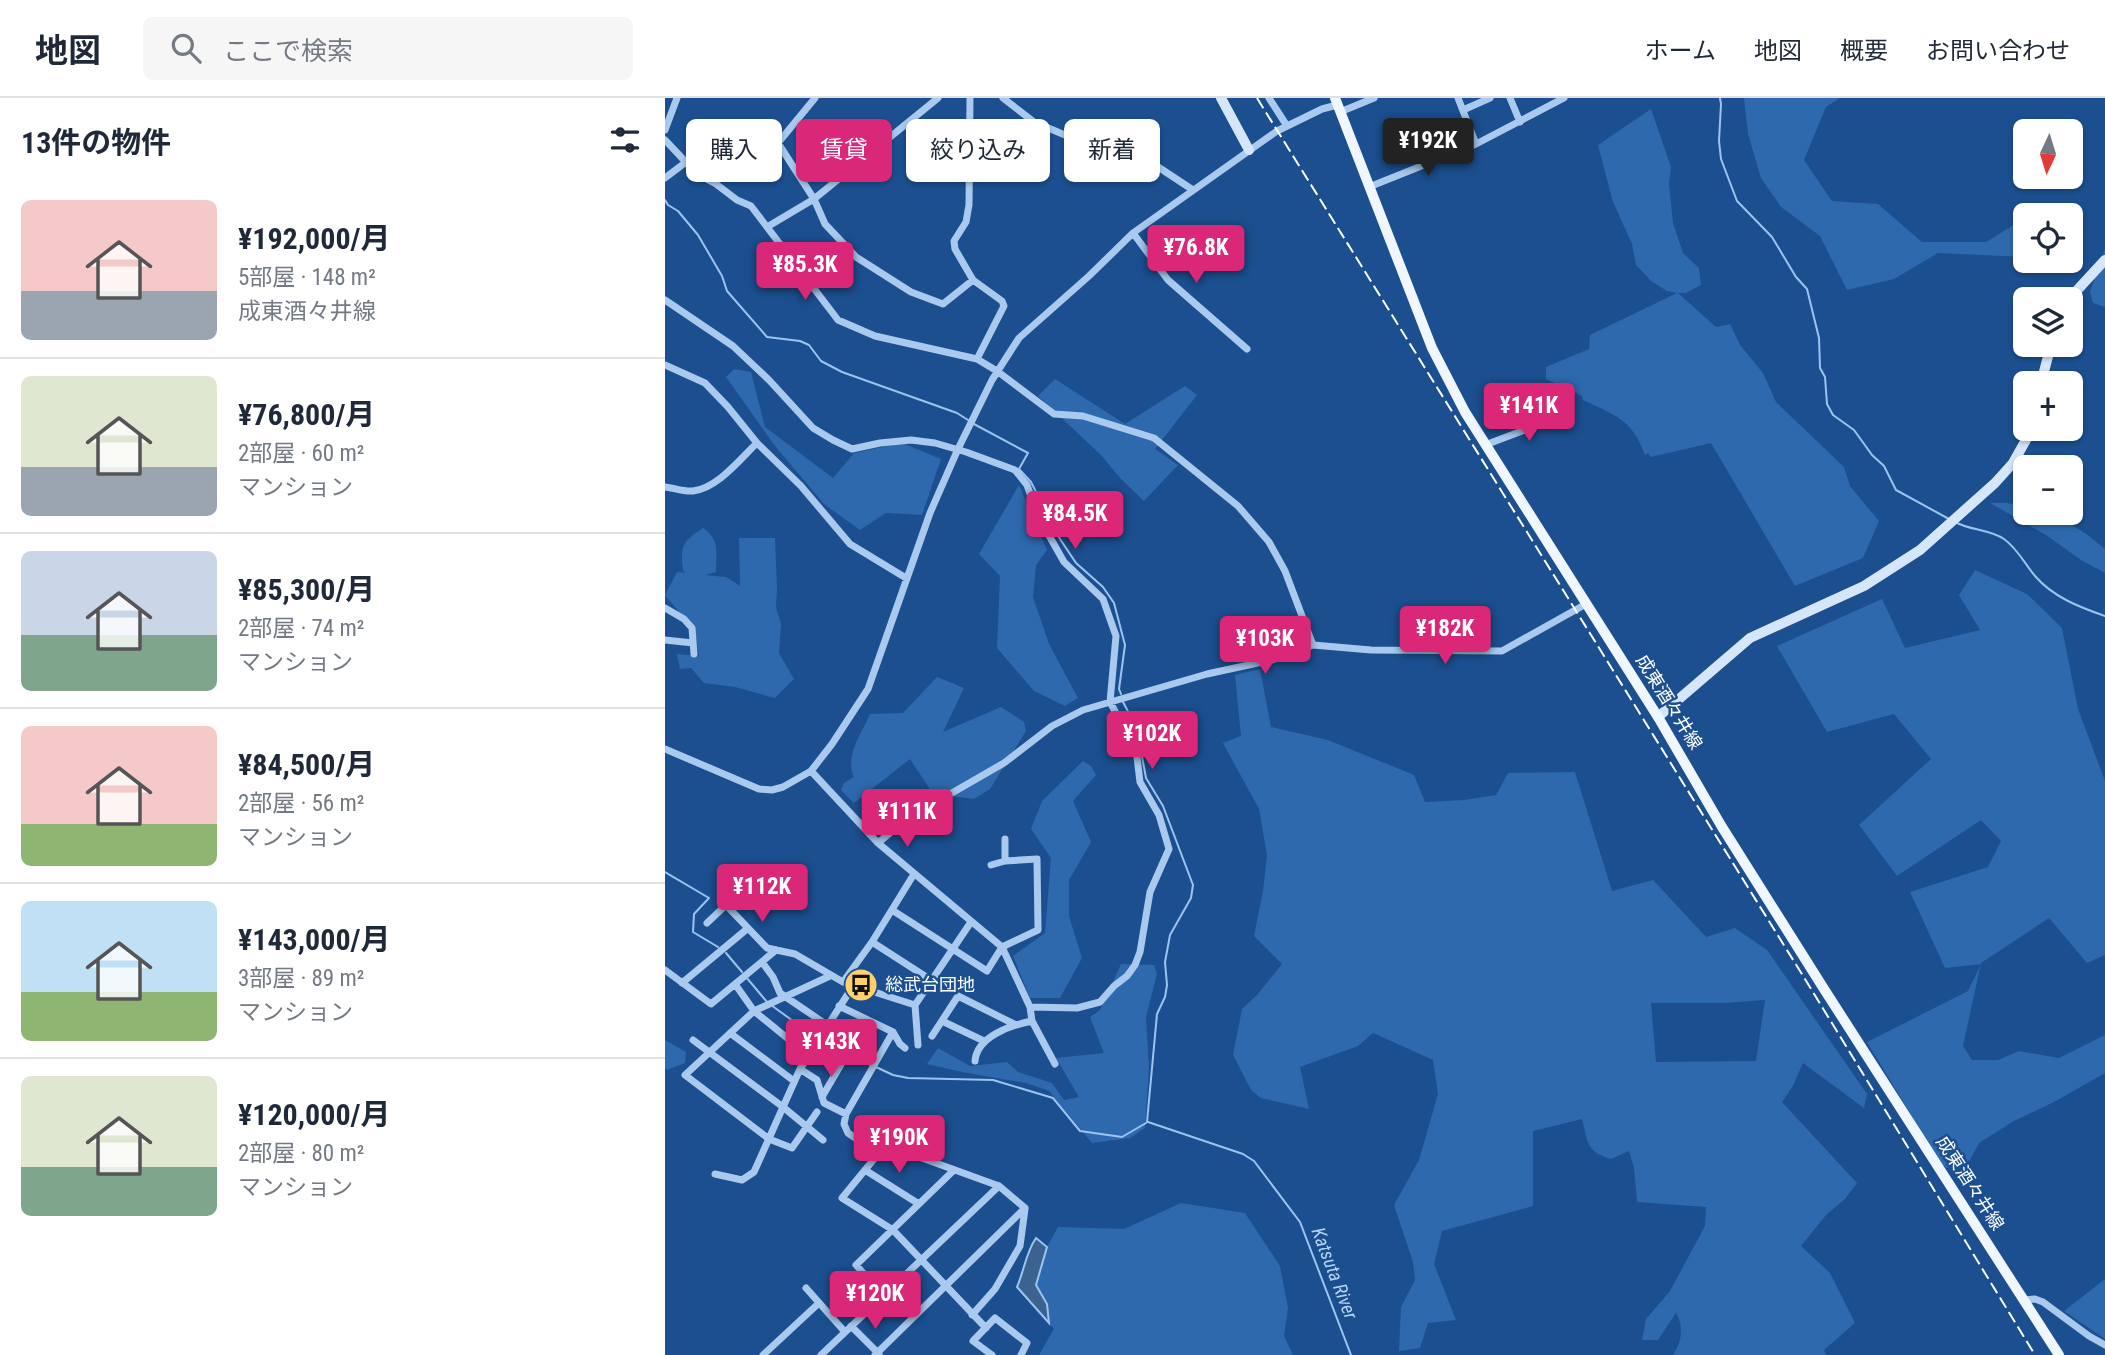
<!DOCTYPE html>
<html lang="ja">
<meta charset="utf-8">
<style>
:root{--surface:#fff;--page:#f6f6f7;--text:#1f2937;--muted:#747a83;--line:#e0e1e3;--accent:#db2777}
body{margin:0;font-family:"Roboto Condensed","Noto Sans JP",sans-serif;background:var(--page);color:var(--text);height:100vh;display:flex;flex-direction:column;font-size:26px;white-space:nowrap}
*{box-sizing:border-box;margin:0}
p{font-size:23px;color:var(--muted)}
.icon{flex:none;width:38px;height:38px;fill:none;stroke:currentColor;stroke-width:2;stroke-linecap:round;stroke-linejoin:round}
.map{position:relative;flex:1;overflow:hidden}
.drawer{display:flex;flex-direction:column;background:var(--surface);width:665px}
.drawer>*{flex:none}
.banner{position:absolute;left:21px;top:21px;width:665px;height:63px;display:flex;gap:14px}
.needle{width:46px;rotate:184deg}
.tools{position:absolute;left:1348px;top:21px;display:grid;gap:14px}
.tools a{display:grid;place-items:center;width:70px;height:70px;border-radius:10px;background:var(--surface);box-shadow:0 2px 5px #0004;font-size:35px}
.price{position:absolute;translate:-50% -60px;padding:0 16px;border-radius:7px;background:var(--accent);color:#fff;font-size:23px;line-height:46px;filter:drop-shadow(0 2px 4px #0008)}
.price::after{content:'';position:absolute;left:50%;top:42px;width:21px;height:16px;margin-left:-10px;background:inherit;clip-path:polygon(0 0,100% 0,50% 100%)}
.price.on{background:#222;color:#fff}
ul{padding:0;list-style:none}
li{display:flex;align-items:center;gap:21px;height:175px;padding:0 21px}
li+li{border-top:2px solid var(--line)}
li span{display:grid;place-items:center;flex:none;width:196px;height:140px;border-radius:10px;color:#555}
li>.icon{margin-inline-start:auto}
span .icon{width:84px;height:84px;fill:#fffc;stroke-width:1}
li b{font-size:30px}
h2{display:flex;justify-content:space-between;align-items:center;height:84px;padding:0 21px;font-size:30px}
.tag{padding:0 24px;border-radius:10px;background:var(--surface);box-shadow:0 2px 5px #0004;font-size:24px;line-height:63px}
.tag.on{background:var(--accent);color:#fff}
header{display:flex;align-items:center;gap:42px;box-sizing:border-box;height:98px;padding:0 35px;background:var(--surface);border-bottom:2px solid var(--line)}
header strong{font-size:33px}
nav{display:flex;gap:38px;margin-inline-start:auto;font-size:24px}
.search{width:490px;height:63px;background:var(--page);display:flex;align-items:center;gap:18px;box-sizing:border-box;padding:0 24px;border-radius:10px;color:var(--muted);font-size:26px}
main{display:flex;flex:1;min-height:0}
.map>svg:first-child{display:block}
</style>
<header>
<strong>地図</strong>
<div class="search"><svg class="icon" aria-label="search" viewBox="0 0 24 24"><circle cx="10" cy="10" r="6"/><path d="M15 15l6 6"/></svg>ここで検索</div>
<nav><a>ホーム</a><a>地図</a><a>概要</a><a>お問い合わせ</a></nav>
</header>
<main>
<section class="drawer">
<h2>13件の物件<svg class="icon" aria-label="filters" viewBox="0 0 24 24"><path d="M4 7h16M4 17h16"/><circle cx="9" cy="7" r="2"/><circle cx="15" cy="17" r="2"/></svg></h2>
<ul>
<li><span style="background:linear-gradient(#f6c9c9 65%,#9aa5b1 0)"><svg class="icon" aria-label="home" viewBox="0 0 24 24"><path d="M3 11l9-7 9 7M6 9v11h12V9"/></svg></span><div><b>¥192,000/月</b><p>5部屋 · 148 m²</p><p>成東酒々井線</p></div></li>
<li><span style="background:linear-gradient(#dfe7d0 65%,#9aa5b1 0)"><svg class="icon" aria-label="home" viewBox="0 0 24 24"><path d="M3 11l9-7 9 7M6 9v11h12V9"/></svg></span><div><b>¥76,800/月</b><p>2部屋 · 60 m²</p><p>マンション</p></div></li>
<li><span style="background:linear-gradient(#c9d6e8 60%,#7fa58c 0)"><svg class="icon" aria-label="home" viewBox="0 0 24 24"><path d="M3 11l9-7 9 7M6 9v11h12V9"/></svg></span><div><b>¥85,300/月</b><p>2部屋 · 74 m²</p><p>マンション</p></div></li>
<li><span style="background:linear-gradient(#f6c9c9 70%,#8fb573 0)"><svg class="icon" aria-label="home" viewBox="0 0 24 24"><path d="M3 11l9-7 9 7M6 9v11h12V9"/></svg></span><div><b>¥84,500/月</b><p>2部屋 · 56 m²</p><p>マンション</p></div></li>
<li><span style="background:linear-gradient(#bfe0f5 65%,#8fb573 0)"><svg class="icon" aria-label="home" viewBox="0 0 24 24"><path d="M3 11l9-7 9 7M6 9v11h12V9"/></svg></span><div><b>¥143,000/月</b><p>3部屋 · 89 m²</p><p>マンション</p></div></li>
<li><span style="background:linear-gradient(#dfe7d0 65%,#7fa58c 0)"><svg class="icon" aria-label="home" viewBox="0 0 24 24"><path d="M3 11l9-7 9 7M6 9v11h12V9"/></svg></span><div><b>¥120,000/月</b><p>2部屋 · 80 m²</p><p>マンション</p></div></li>
</ul>
</section>
<div class="map">
<svg width="1440" height="1257" viewBox="0 0 1440 1257">
<rect width="100%" height="100%" fill="#1b4f8f"/>
<!-- green -->
<path fill="#2e69ad" fill-rule="evenodd" d="M1079,0H1175L1161,9L1139,62L1167,103L1213,106L1257,144H1321L1360,120V159L1273,155L1229,181L1182,192L1155,138L1116,109L1096,80L1083,36Z
M986,11L1006,69L1004,86L1008,125L1018,155L1034,170L1036,187L1021,195H1013L1051,229L1065,226L1075,247L1098,275L1111,304L1179,369L1185,388L1214,423L1198,460L1130,488L1046,345L986,359L983,355L980,357C966,320 951,318 918,302L917,298L881,281V269L924,251L925,237L1012,195L1002,193L986,183L971,167L967,146L948,104L933,47Z
M1440,151V209L1428,205L1425,194Z
M69,271L86,274L100,329L168,380L189,355L237,345L276,361L257,417L221,415L195,432L159,406L110,348L61,279Z
M390,281L460,326L520,288L532,297L490,351L513,367L479,403L455,380L436,357L373,298Z
M354,387L382,452L371,467L368,499L384,546L413,600L400,608L369,593L332,550L335,478L314,456Z
M1325,405H1341L1360,408V415H1386L1420,435L1440,451V475L1416,462L1381,437Z
M38,430C55,441 51,455 51,474L40,477L61,479L75,488L74,440H110L112,490L111,509L116,526L114,555L129,581L110,600L70,589L39,585L26,570L15,571L12,556L34,558L30,533L0,497L12,474L21,475L18,473C15,448 17,444 38,430Z
M1310,472L1362,496L1397,530L1413,611L1440,683V857L1422,865L1384,820L1316,865L1298,948L1307,962H1333L1354,953L1394,960L1440,937V975L1389,1004L1349,1023L1314,1045L1305,1062L1291,1069L1282,1070L1268,1061L1246,1017L1202,944L1303,893L1316,866L1280,870L1245,794L1323,769L1336,743L1316,722L1232,778L1194,727L1266,661L1229,616L1162,634L1112,548L1217,501L1240,550L1315,532L1294,497Z
M595,571L606,629L663,642L749,677L760,704L799,702L831,697L843,675L910,674L947,793L988,782L1041,839L1070,830L1102,852L1202,996L1199,1010L1138,965L1128,988L1117,1004L1192,1085L1180,1101L1161,1117L1136,1148L1165,1175L1190,1225L1159,1252L1161,1257H1008C1017,1243 1019,1229 1011,1215L993,1242H977L981,1221L1005,1193L1040,1128L1041,1109L972,1104L969,1070L964,1053L946,1061C921,1054 923,1044 917,1021L868,1033V1108L777,1133L769,1166L791,1222L763,1225L755,1250L734,1253L736,1209L750,1182L748,1164L729,1107L754,1062L773,996L768,962L708,935L693,948L635,969L644,1011L596,1000L586,992L568,957L577,911L592,897L617,866L589,838L598,793L602,757L594,711L558,645L576,638L570,577ZM1100,902L1091,963L991,964L986,905H1060Z
M272,579L299,590L278,634L336,609L359,624L361,633L325,691L309,701L268,696L245,661L189,705L176,692L179,685L189,679C179,658 197,635 205,616L238,615Z
M418,663L426,668L431,677L408,703L426,744L404,782V818L417,860L395,900H365L348,858L380,835L386,760L366,731L377,703Z
M456,866L489,867L492,876L481,919L484,969L480,1030L465,1040L427,1045L384,993L361,985L297,974L262,966L273,950L305,968L342,964L353,974L387,985L399,1002L414,999L391,960L439,955L425,919L435,912Z
M0,942L21,954L20,965L2,972L0,970Z
M516,1105L580,1115L615,1168L623,1210L619,1238L628,1257H374L389,1231L384,1225L382,1206L371,1187L382,1149L393,1129L459,1131Z
M1440,1181V1241L1399,1213Z"/>
<!-- water -->
<path fill="#3c6290" stroke="#9cc4f0" stroke-width="2" d="M371,1140L382,1149L371,1187L382,1206L384,1225L352,1189C359,1173 361,1154 371,1140Z"/>
<g fill="none" stroke-linecap="round" stroke-linejoin="round">
<!-- stream -->
<path stroke="#9cc4f0" stroke-width="2" d="M1055,0L1056,6L1054,43L1056,61L1072,103L1107,139L1131,179L1142,191L1154,240L1155,270L1160,279L1162,306L1168,317L1189,332L1207,357L1219,368L1231,392L1284,421
M0,102L3,107L13,113L33,137L57,178L62,193L102,239L135,243L144,247L156,263L177,274L292,315L303,322
M307,325L363,355L354,371L366,384L395,441L411,465L438,489L449,505L460,547L454,591L456,596
M1292,425C1306,432 1326,432 1339,441C1352,450 1360,466 1370,478C1388,499 1414,509 1440,518
M457,602L467,621L475,648L481,680L498,708L528,787L526,800L505,837L500,864L502,887L500,899L492,916L482,1024
M0,774L44,800L29,816L28,834L53,849
M61,855L77,874
M81,879L102,904
M106,907L150,939
M155,942L181,956
M186,958L206,967
M211,969L228,977L243,980L328,982L388,1000L415,1033L457,1039L481,1025
M483,1024L578,1056L589,1063L635,1124L686,1257"/>
<!-- street -->
<path stroke="#a9c9ee" stroke-width="7" d="M150,0L113,45L149,101L160,126L191,159L246,194L278,206L308,182
M305,0L304,107L301,124L289,143L290,151L308,182L337,203L339,208L312,261
M338,0L369,24L400,37L475,57L528,92
M604,0L622,28
M793,0L811,46
M845,0L855,24
M798,12L825,0
M675,14L709,0
M0,32L12,0
M0,42L32,76L51,86L72,102L86,108L173,222L210,238L312,261L332,273L389,316L418,318L489,340L573,408L604,444L620,473L648,547
M0,80L21,64
M704,89L811,46L899,0
M102,129L149,101L273,0
M468,135L503,182L582,251
M0,202L68,248L104,282L148,330L168,342L187,351L215,345L246,342L270,345L301,354L350,372L362,387L373,418L399,464L438,501L451,538L445,604L466,643L472,659L475,684L494,717L504,751L485,794L475,854L470,867L462,878L449,888L435,904L412,910L365,909
M0,267L40,285L63,309L92,345L136,388L185,446L241,480
M820,347L899,317
M0,389C9,390 19,394 28,393C53,390 75,361 92,345
M0,510L19,521L27,530L29,556
M0,542L28,545
M0,651L94,691L107,692L118,689L146,673L167,646L203,591L265,415L293,351L327,282L354,240L424,178L468,135L612,33L657,11L672,7
M146,673L213,745L337,849L365,909L367,923L390,966
M213,745L240,722L339,665L387,628L418,612L542,576L607,562L648,547L706,552L837,553L921,506
M340,763V741
M227,812L322,873L337,849L373,832L372,761L340,763L326,767
M42,825L61,807L102,850L130,856L178,884L250,907
M207,844L266,882
M97,864L108,879L115,895L162,927
M0,872L46,906L111,852
M178,884L207,844L249,776
M17,885L82,831
M70,886L89,913L143,957
M174,908L228,934L235,946L240,950
M277,923L319,943
M228,934L181,1016L179,1026L183,1035L199,1046L257,1060L334,1088L360,1110
M65,935L129,983
M267,938L293,898L349,926
M28,942L118,1009L158,1042
M253,947L250,907L306,824
M310,963C312,938 347,927 367,923
M135,971L152,982L159,1005L181,1016
M157,999L202,922
M152,1014L127,1050L104,1041L20,977L89,913L165,878
M218,1050L177,1100L228,1132L321,1230
M200,1072L254,1106
M50,1076L77,1082L89,1074L135,971L188,888
M141,1190L180,1234
M218,1197L191,1167L289,1072
M1360,1202L1370,1201L1378,1204L1424,1238L1440,1247
M307,1217L330,1191L355,1148L360,1111
M186,1228L214,1256
M98,1257L154,1205
M156,1257L334,1088
M210,1257L360,1110
M327,1257L308,1243L330,1220L362,1245L356,1257"/>
<!-- secondary -->
<path stroke="#d6e6fa" stroke-width="10" d="M556,0L584,52
M1404,201L1440,162
M1376,285L1386,247
M993,619L1085,540L1199,488L1255,452L1330,385L1348,365L1362,340L1364,331"/>
<!-- primary -->
<path stroke="#f0f6ff" stroke-width="10" d="M670,0L767,250L800,314L993,619L1057,729L1159,891L1394,1257"/>
<!-- rail -->
<path stroke="#fff" stroke-width="2" stroke-dasharray="12 5" stroke-linecap="butt" d="M592,0L1135,873L1370,1257"/>
</g>
<!-- icons -->
<defs>
<symbol id="bus-disc" viewBox="-11 -11 22 22"><circle r="9.5" fill="#ffd166" stroke="#1b4f8f"/><path d="M-5-6H5V4H4V6H2V4H-2V6H-4V4H-5ZM-3.5-4V0h7V-4ZM-3.5 1.2v1.5H-2V1.2ZM2 1.2v1.5H3.5V1.2Z" fill="#111"/></symbol>
</defs>
<g fill-rule="evenodd">
<use href="#bus-disc" x="177" y="868" width="38" height="38"/>
</g>
<g text-anchor="middle" stroke-width="5" stroke-linejoin="round" paint-order="stroke">
<!-- street labels -->
<g font-size="18" fill="#fff" stroke="#1b4f8f">
<text transform="translate(1004 604) rotate(58)" y="6">成東酒々井線</text>
<text transform="translate(1305 1085) rotate(57)" y="6">成東酒々井線</text>
</g>
<!-- poi labels -->
<g font-size="18" fill="#fff" stroke="#1b4f8f" text-anchor="start">
<text x="220" y="893">総武台団地</text>
</g>
<!-- water labels -->
<g font-size="19" font-style="italic" fill="#b5d3f5" stroke="#1b4f8f">
<text transform="translate(670 1175) rotate(69)" y="7">Katsuta River</text>
</g>
</g>
</svg>
<div class="tools">
<a><svg class="needle" viewBox="-14 -14 28 28"><path d="M0-13l5 13h-10z" fill="#e53935"/><path d="M0 13l5-13h-10z" fill="#747a83"/></svg></a>
<a><svg class="icon" aria-label="locate" viewBox="0 0 24 24"><circle cx="12" cy="12" r="6"/><path d="M12 2v4M12 18v4M2 12h4M18 12h4"/></svg></a>
<a><svg class="icon" aria-label="layers" viewBox="0 0 24 24"><path d="M12 4l9 5-9 5-9-5zM3 14l9 5 9-5"/></svg></a>
<a>+</a>
<a>−</a>
</div>
<b class="price on" style="left:763px;top:80px">¥192K</b>
<b class="price" style="left:531px;top:187px">¥76.8K</b>
<b class="price" style="left:140px;top:204px">¥85.3K</b>
<b class="price" style="left:864px;top:345px">¥141K</b>
<b class="price" style="left:410px;top:453px">¥84.5K</b>
<b class="price" style="left:780px;top:568px">¥182K</b>
<b class="price" style="left:600px;top:578px">¥103K</b>
<b class="price" style="left:487px;top:673px">¥102K</b>
<b class="price" style="left:242px;top:751px">¥111K</b>
<b class="price" style="left:97px;top:826px">¥112K</b>
<b class="price" style="left:166px;top:981px">¥143K</b>
<b class="price" style="left:234px;top:1077px">¥190K</b>
<b class="price" style="left:210px;top:1233px">¥120K</b>
<div class="banner">
<a class="tag">購入</a>
<a class="tag on">賃貸</a>
<a class="tag">絞り込み</a>
<a class="tag">新着</a>
</div>
</div>
</main>
